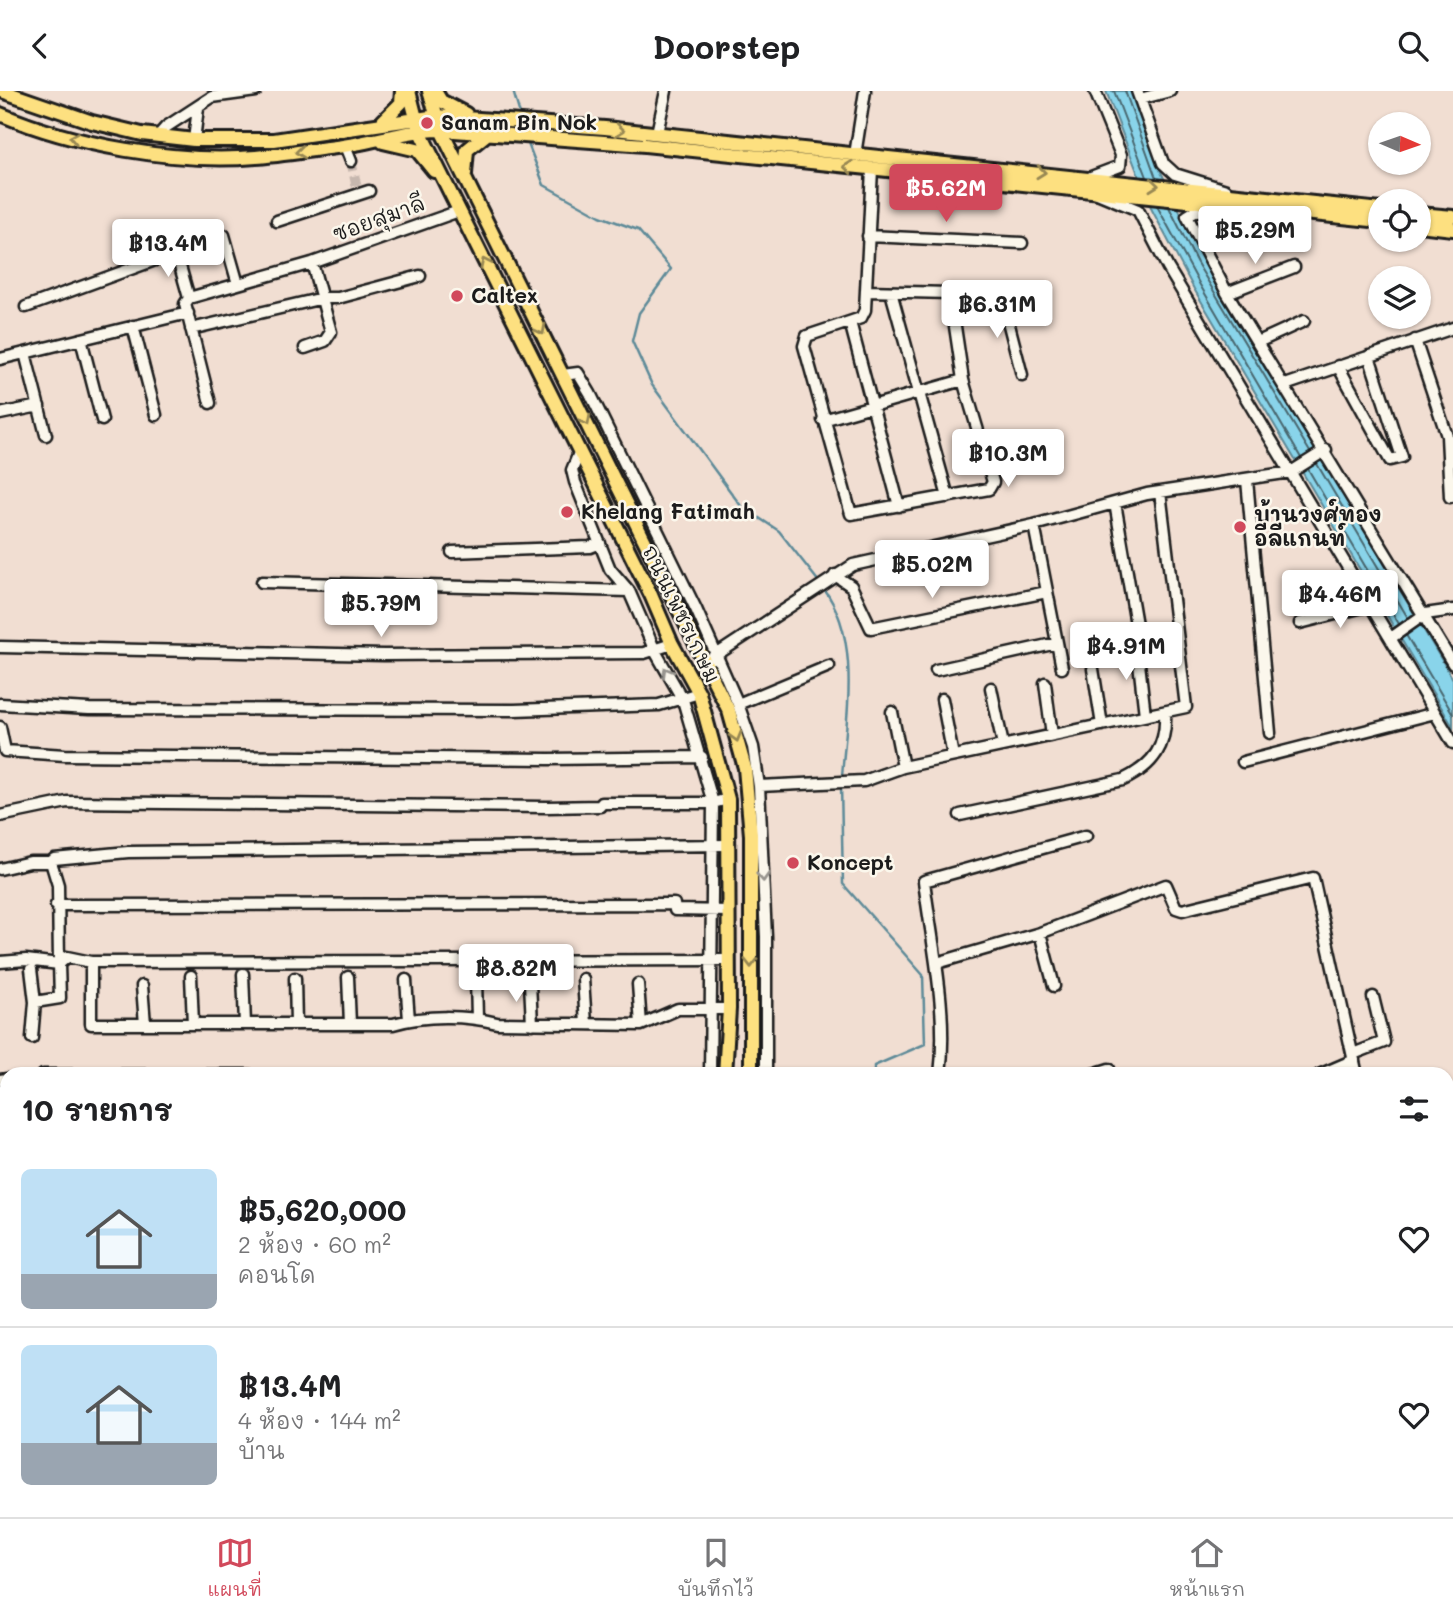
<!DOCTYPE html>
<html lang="th">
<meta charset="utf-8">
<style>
:root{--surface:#fff;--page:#f6f6f6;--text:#202124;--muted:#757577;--line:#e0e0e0;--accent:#d1495b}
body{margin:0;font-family:Mali,"Playpen Sans Thai",sans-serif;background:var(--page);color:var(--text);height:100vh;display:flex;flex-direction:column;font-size:26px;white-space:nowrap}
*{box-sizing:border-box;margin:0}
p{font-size:23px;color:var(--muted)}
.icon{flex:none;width:38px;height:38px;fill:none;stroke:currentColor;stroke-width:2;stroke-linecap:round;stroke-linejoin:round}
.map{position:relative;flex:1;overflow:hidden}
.sheet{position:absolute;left:0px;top:976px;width:1454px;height:450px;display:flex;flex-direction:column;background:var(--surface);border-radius:21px 21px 0 0;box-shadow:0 2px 5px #0004}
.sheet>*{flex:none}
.needle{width:46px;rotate:92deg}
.fabs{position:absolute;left:1368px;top:21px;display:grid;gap:14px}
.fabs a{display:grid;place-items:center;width:63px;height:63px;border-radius:50%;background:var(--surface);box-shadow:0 2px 5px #0004;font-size:35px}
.price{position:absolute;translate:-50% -60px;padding:0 16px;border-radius:7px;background:#fff;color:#222;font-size:23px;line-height:46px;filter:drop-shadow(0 2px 4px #0008)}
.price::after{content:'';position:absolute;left:50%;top:42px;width:21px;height:16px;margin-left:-10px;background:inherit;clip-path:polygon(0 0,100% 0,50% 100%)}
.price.current{background:var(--accent);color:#fff}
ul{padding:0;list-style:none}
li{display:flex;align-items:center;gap:21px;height:175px;padding:0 21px}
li+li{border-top:2px solid var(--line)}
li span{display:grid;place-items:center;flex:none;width:196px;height:140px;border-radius:10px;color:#555}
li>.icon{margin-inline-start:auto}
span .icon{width:84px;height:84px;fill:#fffc;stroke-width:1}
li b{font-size:30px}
h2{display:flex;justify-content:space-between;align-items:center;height:84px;padding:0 21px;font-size:30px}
header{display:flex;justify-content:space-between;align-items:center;height:91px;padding:0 21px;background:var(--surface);font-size:32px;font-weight:700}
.tab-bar{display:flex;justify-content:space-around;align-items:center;height:98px;border-top:2px solid var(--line);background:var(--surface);font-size:19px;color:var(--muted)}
.tab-bar a{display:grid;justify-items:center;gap:4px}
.tab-bar .current{color:var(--accent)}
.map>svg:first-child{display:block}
</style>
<header><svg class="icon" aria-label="back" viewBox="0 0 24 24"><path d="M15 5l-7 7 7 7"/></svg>Doorstep<svg class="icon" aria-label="search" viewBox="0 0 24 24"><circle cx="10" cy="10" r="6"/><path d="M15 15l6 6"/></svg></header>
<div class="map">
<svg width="1453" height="1426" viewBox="0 0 1453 1426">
<rect width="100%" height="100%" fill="#f1ded2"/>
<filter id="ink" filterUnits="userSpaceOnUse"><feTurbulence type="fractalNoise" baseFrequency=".0143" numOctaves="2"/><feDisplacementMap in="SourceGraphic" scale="14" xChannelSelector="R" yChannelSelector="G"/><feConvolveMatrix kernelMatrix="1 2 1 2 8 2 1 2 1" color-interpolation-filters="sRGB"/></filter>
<g filter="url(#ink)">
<!-- water -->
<path fill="#89d4ea" stroke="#5d8a98" stroke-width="2" d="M1106,0H1131L1161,81L1203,169L1453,588V636L1194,198L1152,119Z"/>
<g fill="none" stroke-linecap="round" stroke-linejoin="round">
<!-- shore -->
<path stroke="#48666e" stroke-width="2" d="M1114,0L1147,86
M1125,0L1156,87
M1157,115L1200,194L1301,367
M1169,116L1197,172L1310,361
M1317,373L1408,527
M1308,378L1399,533
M1406,544L1453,623"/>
<!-- stream -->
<path stroke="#5d8a98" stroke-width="2.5" d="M513,0L521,27
M527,50L544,94L600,125L638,139L671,178L639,222L632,250L652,294L741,415L779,440L819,491
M823,497C862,547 846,626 842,686
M841,693L843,793L923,884L925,953L874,975V984"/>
<!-- minor-tunnel -->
<path stroke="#c6b7ae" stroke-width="10" stroke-dasharray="10 5" stroke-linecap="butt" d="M351,70L357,97"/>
<defs>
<path id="minor" d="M1137,0L1163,72L1175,83L1226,99
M1140,8L1170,0
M657,42L666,0
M158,45L166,36L212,6L256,0
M194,49L198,17
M345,55L351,70
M855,64L865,0
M1091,86L1120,75L1121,64L1095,0
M1097,102L1138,119L1168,177L1453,652
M1233,119L1195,120L1187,125L1227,202L1453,573
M277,130L369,100
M868,145L1022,152
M176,161L189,207
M866,200L950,202L963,289L993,391L989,398L851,423L804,255L807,245L861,227L865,219L872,78
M891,201L948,406
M950,202L1027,209
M1227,202L1294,176
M1002,207L1022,284
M26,216L224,144L238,193
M850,231L899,415
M133,235L156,324
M191,238L323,207H338L420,185
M81,248L102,329
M1415,249L1447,345L1450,406
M1258,251L1304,230
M305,257L325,250L331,241L312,172
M25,262L46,344
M0,268L188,222
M1338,275L1390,369L1402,366L1369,265
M563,284L578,282L590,302L696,518L738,613L753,656L759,695L766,846V984
M1285,294L1453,237
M210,312L185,213L189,207L312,172L459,120
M0,323L39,315
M823,329L963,289
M579,362L572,379L575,391L610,478L629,500L655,560L683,609L713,712L710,984
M1247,389L1270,642
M1115,412L1138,545
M1034,434L1062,577
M452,461L590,456L600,452
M835,484L851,495L871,537L1047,501
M262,491L629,500
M1300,532L1371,514
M1391,547L1425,523L1453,519
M1137,555L1145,624
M0,556L384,564L644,562L672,553
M710,568L853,474L1034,434L1147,403L1291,381L1326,359
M1093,578L1102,634
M936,579L1057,552
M1045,592L1052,644
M991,597L1003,654
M942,608L953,665
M0,613L89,618L514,619L659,614L699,602
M738,613L829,575
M892,621L903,676
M0,636L5,660L65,664L549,668L702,666
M1243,671L1435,622
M759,695L864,690L903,676L1186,616L1160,401
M960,724L1123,689C1154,674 1167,655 1165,621
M0,725L67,711L547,716L600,715L602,712H713L728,708
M51,771L54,768L128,761L726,754
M0,778L30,771H51L58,794L59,873L67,866L91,871L726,869
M56,814L674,813L675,819L729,820
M1040,842L1054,895
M0,871L26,869L59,873L60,907L35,911
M91,871V933H393C425,924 465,924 497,932L641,934L678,918H729
M937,872L1040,842L1166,794L1176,817L1182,819L1313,787L1357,984
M31,878L35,911L32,947
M243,883L245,933
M191,885L193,933
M348,886L350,933
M295,887L296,933
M476,888L477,927
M583,888L586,933
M406,889L409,929
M530,892L532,933
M638,893L641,934
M142,895L145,933
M1353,963L1384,951L1373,906
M43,984H250
M940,984C948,919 932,854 924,790L1086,745
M1090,984L1109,978L1110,984
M1319,984L1354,969
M0,989L7,988
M1447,1250L1453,1248
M80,1419V1426
M125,1419L126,1426
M171,1419L172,1426
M217,1419V1426
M261,1419V1426
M307,1419V1426
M352,1419V1426
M395,1419L396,1426
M1131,1419L1133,1426
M1251,1419L1252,1426
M1300,1419L1302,1426
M1348,1419L1350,1426
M1395,1419L1397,1426
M1442,1419L1443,1422
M33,1426V1419H58
M437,1426V1419
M480,1426V1419
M521,1426V1419
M558,1426V1419
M598,1426V1419
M638,1426V1419
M756,1426L757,1419
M1017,1426L1039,1419
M1213,1426L1239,1419"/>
<path id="major" d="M2,0L92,31L142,43L194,49H274L437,25L605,37L1381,119
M409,0L419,39L651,504L672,553L699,602L728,708L729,918L725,984
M429,0L441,39L729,620L745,677L751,744V984
M435,0L441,10L466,23
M0,23C73,54 176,73 256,66C283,64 310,59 336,56C372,52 405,39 441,39L645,54L1381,130
M383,30L401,12L402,0
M383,51L417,59L434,80
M465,83L467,59L488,42
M1419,123L1453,126
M1419,134L1453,138
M718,1426V1419
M740,1426L741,1419"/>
</defs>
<!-- minor casing -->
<use href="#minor" stroke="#1c1c1c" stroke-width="15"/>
<!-- major casing -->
<use href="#major" stroke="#1c1c1c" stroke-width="18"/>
<!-- minor -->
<use href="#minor" stroke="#fbf7ec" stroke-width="10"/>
<!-- major -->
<use href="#major" stroke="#fde080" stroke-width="12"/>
</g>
<!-- one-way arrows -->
<defs><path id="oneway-chevron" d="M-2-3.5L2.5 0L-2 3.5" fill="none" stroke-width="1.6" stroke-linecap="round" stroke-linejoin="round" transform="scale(1.75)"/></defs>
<g stroke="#988853">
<use href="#oneway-chevron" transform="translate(620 39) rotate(6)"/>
<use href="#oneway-chevron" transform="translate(74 47) rotate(-169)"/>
<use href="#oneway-chevron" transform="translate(300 61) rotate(173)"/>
<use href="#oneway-chevron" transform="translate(848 76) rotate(-174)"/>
<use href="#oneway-chevron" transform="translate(1041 81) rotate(6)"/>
<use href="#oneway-chevron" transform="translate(1154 94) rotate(6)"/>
<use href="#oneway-chevron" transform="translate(485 172) rotate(-116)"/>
<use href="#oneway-chevron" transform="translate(541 239) rotate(63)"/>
<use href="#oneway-chevron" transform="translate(586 330) rotate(63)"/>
<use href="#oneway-chevron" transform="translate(736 646) rotate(74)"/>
<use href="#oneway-chevron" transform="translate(751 872) rotate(90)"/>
</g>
<g stroke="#97948e">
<use href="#oneway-chevron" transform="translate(667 581) rotate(-120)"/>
<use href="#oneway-chevron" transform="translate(763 786) rotate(87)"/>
</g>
</g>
<!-- markers -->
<g fill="#d1495b" stroke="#fbf7ec" stroke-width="2.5">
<circle cx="427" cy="32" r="7"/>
<circle cx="457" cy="205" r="7"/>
<circle cx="567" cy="421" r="7"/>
<circle cx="1240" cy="436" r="7"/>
<circle cx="793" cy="772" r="7"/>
</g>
<g text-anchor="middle" stroke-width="5" stroke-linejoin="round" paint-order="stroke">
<!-- poi labels -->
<g font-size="21" font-weight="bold" fill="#1c1c1c" stroke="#fbf7ec" text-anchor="start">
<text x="441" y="39">Sanam Bin Nok</text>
<text x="471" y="212">Caltex</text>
<text x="581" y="428">Khelang Fatimah</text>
<text x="1254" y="431">บ้านวงศ์ทอง<tspan x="1254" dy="24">อีลีแกนท์</tspan></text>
<text x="807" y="779">Koncept</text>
</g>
<!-- street labels -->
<g font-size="21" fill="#1c1c1c" stroke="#fbf7ec">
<text transform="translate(379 128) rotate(-20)" y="7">ซอยสุมาลี</text>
<text transform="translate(681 523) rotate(64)" y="7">ถนนเพชรเกษม</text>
</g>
</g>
</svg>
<div class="fabs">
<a><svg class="needle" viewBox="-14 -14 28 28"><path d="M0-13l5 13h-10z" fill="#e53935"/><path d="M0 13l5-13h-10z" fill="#757577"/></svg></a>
<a><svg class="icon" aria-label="locate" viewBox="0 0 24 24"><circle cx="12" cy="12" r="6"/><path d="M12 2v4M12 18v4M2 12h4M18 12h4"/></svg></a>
<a><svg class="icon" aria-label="layers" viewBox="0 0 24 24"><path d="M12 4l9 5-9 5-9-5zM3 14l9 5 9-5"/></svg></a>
</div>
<b class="price current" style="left:946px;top:133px">฿5.62M</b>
<b class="price" style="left:1255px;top:175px">฿5.29M</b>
<b class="price" style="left:168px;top:188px">฿13.4M</b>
<b class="price" style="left:997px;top:249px">฿6.31M</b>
<b class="price" style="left:1008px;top:398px">฿10.3M</b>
<b class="price" style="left:932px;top:509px">฿5.02M</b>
<b class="price" style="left:1340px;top:539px">฿4.46M</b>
<b class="price" style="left:381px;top:548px">฿5.79M</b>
<b class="price" style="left:1126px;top:591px">฿4.91M</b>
<b class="price" style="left:516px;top:913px">฿8.82M</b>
<section class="sheet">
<h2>10 รายการ<svg class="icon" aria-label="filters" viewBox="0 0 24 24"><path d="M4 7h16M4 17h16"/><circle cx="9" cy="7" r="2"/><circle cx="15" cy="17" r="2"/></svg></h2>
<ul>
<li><span style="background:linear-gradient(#bfe0f5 75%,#9aa5b1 0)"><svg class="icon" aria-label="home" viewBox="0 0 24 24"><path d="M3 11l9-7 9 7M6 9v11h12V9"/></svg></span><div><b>฿5,620,000</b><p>2 ห้อง · 60 m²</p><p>คอนโด</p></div><svg class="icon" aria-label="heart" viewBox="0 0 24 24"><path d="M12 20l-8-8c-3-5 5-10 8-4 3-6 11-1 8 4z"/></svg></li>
<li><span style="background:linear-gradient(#bfe0f5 70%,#9aa5b1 0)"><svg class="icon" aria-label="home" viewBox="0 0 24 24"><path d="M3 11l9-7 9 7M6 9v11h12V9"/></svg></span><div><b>฿13.4M</b><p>4 ห้อง · 144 m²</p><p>บ้าน</p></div><svg class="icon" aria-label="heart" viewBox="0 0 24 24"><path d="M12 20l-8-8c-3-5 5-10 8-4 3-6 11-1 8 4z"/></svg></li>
</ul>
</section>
</div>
<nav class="tab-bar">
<a class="current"><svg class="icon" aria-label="map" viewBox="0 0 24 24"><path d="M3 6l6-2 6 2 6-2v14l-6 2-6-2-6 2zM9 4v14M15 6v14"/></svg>แผนที่</a>
<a><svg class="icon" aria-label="saved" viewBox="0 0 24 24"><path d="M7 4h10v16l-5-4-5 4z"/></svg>บันทึกไว้</a>
<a><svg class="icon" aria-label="home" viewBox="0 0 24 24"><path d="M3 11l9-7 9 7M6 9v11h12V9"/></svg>หน้าแรก</a>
</nav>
